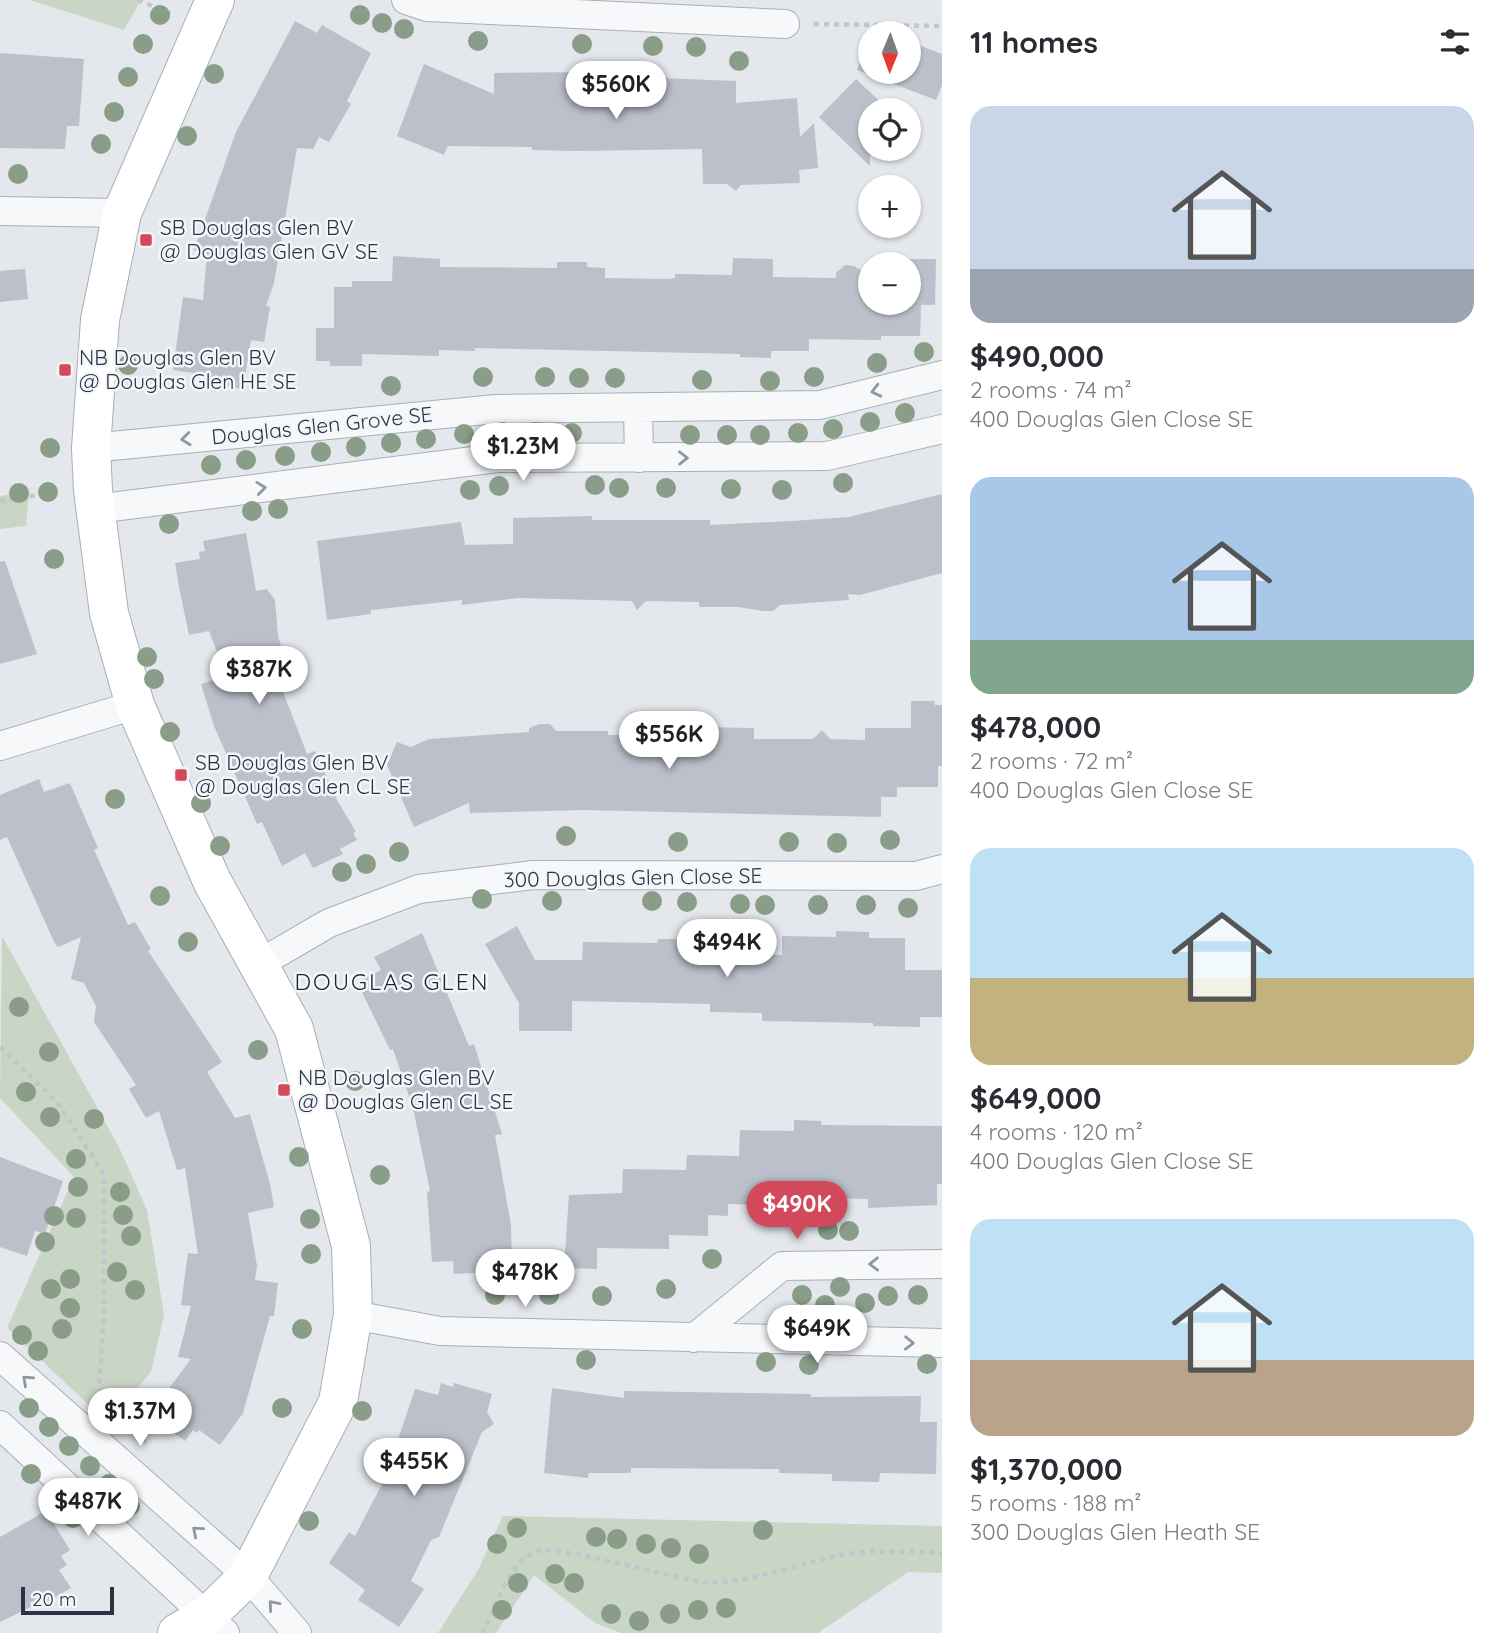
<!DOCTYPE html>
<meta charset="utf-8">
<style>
:root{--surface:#fff;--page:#f2f2f3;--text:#2b2b33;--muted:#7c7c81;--accent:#d1495b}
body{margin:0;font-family:Quicksand,sans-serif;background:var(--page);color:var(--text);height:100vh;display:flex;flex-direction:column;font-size:26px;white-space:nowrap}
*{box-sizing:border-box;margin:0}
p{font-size:23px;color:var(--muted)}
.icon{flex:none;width:38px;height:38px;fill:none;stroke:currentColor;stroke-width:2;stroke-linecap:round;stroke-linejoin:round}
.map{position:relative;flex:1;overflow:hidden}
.side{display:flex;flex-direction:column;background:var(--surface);width:560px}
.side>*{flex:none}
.needle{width:46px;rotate:181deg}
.tools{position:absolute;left:858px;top:21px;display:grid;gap:14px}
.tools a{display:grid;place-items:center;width:63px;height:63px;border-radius:50%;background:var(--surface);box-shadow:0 2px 5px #0004;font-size:35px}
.scale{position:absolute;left:21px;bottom:18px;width:93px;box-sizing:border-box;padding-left:7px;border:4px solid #2b3445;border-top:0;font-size:19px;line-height:24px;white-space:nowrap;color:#2b3445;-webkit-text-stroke:5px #f4f6f9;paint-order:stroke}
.price{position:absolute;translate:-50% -60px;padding:0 16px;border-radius:24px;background:#fff;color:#222;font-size:23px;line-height:46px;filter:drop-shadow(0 2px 4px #0008)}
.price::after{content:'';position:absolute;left:50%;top:42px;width:21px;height:16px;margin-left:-10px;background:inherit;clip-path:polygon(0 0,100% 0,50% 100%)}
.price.active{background:var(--accent);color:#fff}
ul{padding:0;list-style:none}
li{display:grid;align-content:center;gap:14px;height:371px;padding:0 28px}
li span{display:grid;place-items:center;height:217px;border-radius:21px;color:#555}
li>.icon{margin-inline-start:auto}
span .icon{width:126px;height:126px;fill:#fffc;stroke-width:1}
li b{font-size:30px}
h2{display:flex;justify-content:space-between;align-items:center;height:84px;padding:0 28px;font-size:30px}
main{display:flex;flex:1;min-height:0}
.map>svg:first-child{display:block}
</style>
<main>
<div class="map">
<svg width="942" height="1633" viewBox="0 0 942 1633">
<rect width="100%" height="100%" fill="#e4e7ec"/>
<!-- green -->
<path fill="#c9d6c5" d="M30,0H141L124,30Z
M29,492L26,526L0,529V496Z
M2,936L118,1145L147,1210L164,1315L151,1372L108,1423L7,1328L74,1177L0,1098Z
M503,1516L942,1526V1573L908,1572L818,1633H621L595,1623L534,1575L496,1633H438L478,1570Z"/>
<!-- building -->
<path fill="#bbc0ca" d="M295,21L317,33L322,25L371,53L347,101L351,104L329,142L319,137L313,149L297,148L274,283L266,306L270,307L264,342L251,340L243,389L199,382L200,374L173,370L183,297L203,300L207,254L194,250L236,132Z
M908,41L942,54V85L936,100L857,70L867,42L870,72H908Z
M0,53L84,59L79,126H67L65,149L0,148Z
M424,64L494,94V73L584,72V75L736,81V103L797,98L800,137L814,123L818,168L799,170L800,183L741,185L736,191L727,184H703L702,149L577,151L532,150V147L448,146L444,155L397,136Z
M856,79L889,110H870V166L819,117Z
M393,256L440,259V267L557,268V262H587V267L605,268V278L668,279L675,278V274L732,275L733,258L773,259V277L836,278V273L845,265L854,266L870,276V303H908V264H891V259H936L935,305H921L920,336H881V340L809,339V351H771V358L740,357V354L475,348V351L439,350V356L362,354V366H330V361H316V328H334V287H352V281H392Z
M25,269L28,299L0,302V271Z
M942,494V573L860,595L848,594L849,600L780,605L773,611H763L738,607H699V602L646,601L637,610L632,601L519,598L462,605V600L371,610V614L327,620L317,541L461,522L465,545L513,544V518L592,516V520H710V525L792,521L849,517Z
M246,533L256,591L267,589L275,600L278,636L284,656L281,663L287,682L280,684L307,754L315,751L337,800L356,832L353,833L357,840L340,849L343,854L313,868L305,853L282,866L262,822L257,824L214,726L201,684L226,676L209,631L189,635L180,592L175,563L200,559L199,552L205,551L203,541Z
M5,561L37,654L0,664V562Z
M911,701H934L935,705H942V766H938V787H897V797H881V817L583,810L470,813L469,803L414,827L387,765L397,742L411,747L429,739L529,732V728L540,724H550L556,731H608V735L699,736V727L754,728V739H813L822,730L830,739L865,740V728H911Z
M39,779L44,792L70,783L98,848L94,850L128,925L135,922L151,949L148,951L222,1062L207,1072L235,1118L250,1114L270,1184L274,1207L248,1213L257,1266L255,1280L278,1283L274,1316H270L243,1413L220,1445L199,1430L197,1433L193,1430L185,1441L149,1415L191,1359L178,1357L191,1306L181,1305L188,1253L198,1254L185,1168L177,1170L159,1111L146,1118L129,1089L136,1085L94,1022L96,1006L84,983L71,979L81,937L58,947L55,944L7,837L0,840V795Z
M517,926L535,960H582L583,942L657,943L658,939H702V932H734V954L782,955V936L836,937V931L869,932V938H905V970H942V1017H920V1027L873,1026V1023L762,1021V1013L710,1012V1004L572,1001V1031H519V1003L485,944Z
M422,933L469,1046L474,1044L502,1134L495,1135L511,1225L512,1271L454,1274L453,1261L432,1262L427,1192L430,1191L413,1108L393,1049L390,1050L357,982L381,970L374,957Z
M794,1120L821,1121V1125L942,1126V1184H937V1205L868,1208V1199L766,1197L765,1205L728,1204V1216L708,1215V1236L669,1235V1249L597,1248V1269L564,1268L569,1195L622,1193L623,1169L686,1170L687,1155L739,1156L740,1130L794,1131Z
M0,1157L63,1181L45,1234L35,1231L27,1256L0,1247Z
M441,1383L453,1387L454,1383L492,1394L487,1412L494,1424L482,1432L439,1537L431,1540L411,1581L424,1589L399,1627L358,1600L365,1590L329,1563L349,1532L355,1536L394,1461L391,1460L415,1389L438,1395Z
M552,1388L624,1398V1391L811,1394V1397L921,1396L920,1422H937L936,1474L880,1473L879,1482L832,1481V1474L779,1473V1469L635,1468H631V1473H589L588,1478L544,1473Z
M46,1511L70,1550L61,1556L67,1565L59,1570L71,1588L44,1604L43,1601L0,1622V1537Z"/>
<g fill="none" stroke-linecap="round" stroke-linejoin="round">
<defs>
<path id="street" d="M406,0L427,7L785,24
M0,211L122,213
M638,409L639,458
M91,448L496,409L820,405L942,375
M96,509L497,458L827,456L942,429
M0,746L135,705
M257,965L329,923L419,889L533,875L916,876L942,869
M353,1315L440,1331L942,1343
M694,1338L782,1266L942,1264
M0,1356L248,1576L297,1633
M0,1425L225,1633"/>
<path id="secondary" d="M177,1633L209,1614L248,1576L338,1402L353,1315L351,1246L294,1029L212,881L135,705L109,613L93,490L91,448L100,320L122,213L215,0"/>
</defs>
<!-- street casing -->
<use href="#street" stroke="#a9aeb7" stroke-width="30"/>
<!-- secondary casing -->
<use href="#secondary" stroke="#a9aeb7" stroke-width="40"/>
<!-- path -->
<path stroke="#c2c5cb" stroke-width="4.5" stroke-dasharray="5 5" stroke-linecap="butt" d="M138,0L172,14
M814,24L942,26
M0,501L58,492
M0,1047L57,1102L104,1174V1315L99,1386L105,1404L146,1442
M482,1633C498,1607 506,1563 538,1551C555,1544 673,1579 705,1582C742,1585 803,1563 841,1555C876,1549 907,1552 942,1553"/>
<!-- street -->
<use href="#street" stroke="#f7f8fa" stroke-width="28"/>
<!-- secondary -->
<use href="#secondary" stroke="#fff" stroke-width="38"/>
</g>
<!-- trees -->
<g fill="#899d89">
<circle cx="160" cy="15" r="10"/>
<circle cx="360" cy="15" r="10"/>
<circle cx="382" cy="23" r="10"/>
<circle cx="404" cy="29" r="10"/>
<circle cx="478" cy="41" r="10"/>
<circle cx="143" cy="44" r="10"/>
<circle cx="582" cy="44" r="10"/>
<circle cx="653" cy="46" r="10"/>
<circle cx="696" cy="47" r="10"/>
<circle cx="739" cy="61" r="10"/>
<circle cx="214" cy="74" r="10"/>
<circle cx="128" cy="77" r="10"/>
<circle cx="114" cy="112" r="10"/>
<circle cx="187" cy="136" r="10"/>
<circle cx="101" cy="144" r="10"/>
<circle cx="18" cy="174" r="10"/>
<circle cx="924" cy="352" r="10"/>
<circle cx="877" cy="363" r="10"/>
<circle cx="128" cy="365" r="10"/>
<circle cx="483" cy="377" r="10"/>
<circle cx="545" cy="377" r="10"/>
<circle cx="814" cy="377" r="10"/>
<circle cx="579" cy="378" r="10"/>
<circle cx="615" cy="378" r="10"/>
<circle cx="702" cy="380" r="10"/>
<circle cx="770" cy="381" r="10"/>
<circle cx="391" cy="386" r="10"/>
<circle cx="905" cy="413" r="10"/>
<circle cx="870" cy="422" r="10"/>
<circle cx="833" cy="429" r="10"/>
<circle cx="503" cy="432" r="10"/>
<circle cx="536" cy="432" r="10"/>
<circle cx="572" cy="433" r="10"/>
<circle cx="798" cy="433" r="10"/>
<circle cx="464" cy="434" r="10"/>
<circle cx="690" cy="435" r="10"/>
<circle cx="727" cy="435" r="10"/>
<circle cx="760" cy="435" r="10"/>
<circle cx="426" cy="439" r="10"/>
<circle cx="391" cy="443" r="10"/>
<circle cx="356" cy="447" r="10"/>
<circle cx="50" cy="448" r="10"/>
<circle cx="321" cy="452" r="10"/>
<circle cx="285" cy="456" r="10"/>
<circle cx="246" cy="460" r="10"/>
<circle cx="211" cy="465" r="10"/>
<circle cx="843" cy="483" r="10"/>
<circle cx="595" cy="485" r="10"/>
<circle cx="499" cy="486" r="10"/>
<circle cx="619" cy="488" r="10"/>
<circle cx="666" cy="488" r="10"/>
<circle cx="731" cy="489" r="10"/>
<circle cx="470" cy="490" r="10"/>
<circle cx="782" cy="490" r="10"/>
<circle cx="48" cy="492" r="10"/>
<circle cx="19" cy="493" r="10"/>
<circle cx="278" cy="509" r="10"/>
<circle cx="252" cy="511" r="10"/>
<circle cx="169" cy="524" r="10"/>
<circle cx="54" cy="559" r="10"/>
<circle cx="147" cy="657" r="10"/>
<circle cx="154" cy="679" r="10"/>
<circle cx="170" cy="732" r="10"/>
<circle cx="115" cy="799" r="10"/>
<circle cx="201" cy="803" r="10"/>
<circle cx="566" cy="836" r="10"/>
<circle cx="890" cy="840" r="10"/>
<circle cx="678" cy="842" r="10"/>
<circle cx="789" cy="842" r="10"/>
<circle cx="837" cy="843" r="10"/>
<circle cx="220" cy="846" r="10"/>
<circle cx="399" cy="852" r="10"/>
<circle cx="366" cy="864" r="10"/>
<circle cx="342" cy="872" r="10"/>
<circle cx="160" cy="896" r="10"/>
<circle cx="482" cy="899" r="10"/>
<circle cx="552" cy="901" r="10"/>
<circle cx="652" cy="901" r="10"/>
<circle cx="687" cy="902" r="10"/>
<circle cx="740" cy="904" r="10"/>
<circle cx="765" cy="905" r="10"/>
<circle cx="818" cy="905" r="10"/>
<circle cx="866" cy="905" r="10"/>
<circle cx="908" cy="908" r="10"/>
<circle cx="188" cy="942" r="10"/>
<circle cx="19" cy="1007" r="10"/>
<circle cx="258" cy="1050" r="10"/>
<circle cx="49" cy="1052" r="10"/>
<circle cx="355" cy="1081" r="10"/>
<circle cx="26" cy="1092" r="10"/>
<circle cx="50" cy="1117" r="10"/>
<circle cx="94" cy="1119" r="10"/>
<circle cx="299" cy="1157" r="10"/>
<circle cx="76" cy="1159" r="10"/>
<circle cx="380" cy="1175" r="10"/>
<circle cx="78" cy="1187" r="10"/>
<circle cx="120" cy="1192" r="10"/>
<circle cx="123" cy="1215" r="10"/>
<circle cx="54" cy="1216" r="10"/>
<circle cx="76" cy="1218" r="10"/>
<circle cx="310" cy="1219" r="10"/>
<circle cx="828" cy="1230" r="10"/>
<circle cx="849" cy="1231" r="10"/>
<circle cx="131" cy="1236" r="10"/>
<circle cx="45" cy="1242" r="10"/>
<circle cx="311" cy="1254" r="10"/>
<circle cx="712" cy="1259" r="10"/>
<circle cx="117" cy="1272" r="10"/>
<circle cx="70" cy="1279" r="10"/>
<circle cx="840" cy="1287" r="10"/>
<circle cx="51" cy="1289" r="10"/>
<circle cx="666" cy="1289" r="10"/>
<circle cx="135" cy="1290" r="10"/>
<circle cx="495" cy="1295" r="10"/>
<circle cx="549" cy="1295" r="10"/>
<circle cx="802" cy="1295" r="10"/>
<circle cx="918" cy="1295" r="10"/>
<circle cx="602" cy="1296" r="10"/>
<circle cx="888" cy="1296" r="10"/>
<circle cx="865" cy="1303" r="10"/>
<circle cx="825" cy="1305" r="10"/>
<circle cx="70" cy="1308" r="10"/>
<circle cx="62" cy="1329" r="10"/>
<circle cx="302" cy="1329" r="10"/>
<circle cx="22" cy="1335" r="10"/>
<circle cx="38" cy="1351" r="10"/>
<circle cx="586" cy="1360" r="10"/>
<circle cx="766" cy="1362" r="10"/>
<circle cx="927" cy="1364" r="10"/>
<circle cx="809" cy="1365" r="10"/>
<circle cx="29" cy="1408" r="10"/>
<circle cx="282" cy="1408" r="10"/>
<circle cx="362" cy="1411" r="10"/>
<circle cx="49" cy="1427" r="10"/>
<circle cx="69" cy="1446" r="10"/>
<circle cx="90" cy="1466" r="10"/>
<circle cx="31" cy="1474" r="10"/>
<circle cx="109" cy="1484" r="10"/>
<circle cx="51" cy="1494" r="10"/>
<circle cx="130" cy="1506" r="10"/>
<circle cx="73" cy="1518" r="10"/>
<circle cx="309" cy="1521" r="10"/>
<circle cx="517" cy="1528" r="10"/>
<circle cx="763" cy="1530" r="10"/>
<circle cx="596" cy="1537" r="10"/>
<circle cx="617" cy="1539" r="10"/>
<circle cx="497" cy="1544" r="10"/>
<circle cx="646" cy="1544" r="10"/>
<circle cx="671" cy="1548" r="10"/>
<circle cx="699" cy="1554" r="10"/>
<circle cx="555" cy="1574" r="10"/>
<circle cx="518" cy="1583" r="10"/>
<circle cx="574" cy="1583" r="10"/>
<circle cx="726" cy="1608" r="10"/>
<circle cx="502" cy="1610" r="10"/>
<circle cx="698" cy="1610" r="10"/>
<circle cx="611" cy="1614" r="10"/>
<circle cx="670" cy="1614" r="10"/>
<circle cx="639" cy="1621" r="10"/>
</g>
<!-- one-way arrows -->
<defs><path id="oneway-chevron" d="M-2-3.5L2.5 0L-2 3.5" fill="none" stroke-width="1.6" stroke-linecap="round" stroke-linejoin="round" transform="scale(1.75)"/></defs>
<g stroke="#9196a0">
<use href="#oneway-chevron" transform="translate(876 391) rotate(166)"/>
<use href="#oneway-chevron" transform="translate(186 439) rotate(174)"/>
<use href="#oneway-chevron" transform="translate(683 458) rotate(-1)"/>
<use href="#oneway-chevron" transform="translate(261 488) rotate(-7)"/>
<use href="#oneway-chevron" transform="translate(874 1264) rotate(179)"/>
<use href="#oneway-chevron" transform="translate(909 1343) rotate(1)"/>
<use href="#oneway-chevron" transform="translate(27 1380) rotate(-138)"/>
<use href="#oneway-chevron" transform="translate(197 1531) rotate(-139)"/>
<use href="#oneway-chevron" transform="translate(273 1605) rotate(-131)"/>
</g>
<!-- markers -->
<g fill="#d1495b" stroke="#f4f6f9" stroke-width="2.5">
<rect x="139" y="233" width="14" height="14" rx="3.5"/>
<rect x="58" y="363" width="14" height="14" rx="3.5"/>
<rect x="174" y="768" width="14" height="14" rx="3.5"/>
<rect x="277" y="1083" width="14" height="14" rx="3.5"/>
</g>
<g text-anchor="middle" stroke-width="5" stroke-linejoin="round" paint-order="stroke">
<!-- poi labels -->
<g font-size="21" fill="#2b3445" stroke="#f4f6f9" text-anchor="start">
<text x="160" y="235">SB Douglas Glen BV<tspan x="160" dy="24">@ Douglas Glen GV SE</tspan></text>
<text x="79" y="365">NB Douglas Glen BV<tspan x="79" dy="24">@ Douglas Glen HE SE</tspan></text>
<text x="195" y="770">SB Douglas Glen BV<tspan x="195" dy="24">@ Douglas Glen CL SE</tspan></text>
<text x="298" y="1085">NB Douglas Glen BV<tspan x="298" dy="24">@ Douglas Glen CL SE</tspan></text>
</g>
<!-- street labels -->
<g font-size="21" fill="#2b3445" stroke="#f4f6f9">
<text transform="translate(322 426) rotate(-6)" y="7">Douglas Glen Grove SE</text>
<text transform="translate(633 878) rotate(-1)" y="7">300 Douglas Glen Close SE</text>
</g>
<!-- neighbourhood labels -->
<g font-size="23" letter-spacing="2" fill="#1d2536" stroke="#f4f6f9">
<text x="392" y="990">DOUGLAS GLEN</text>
</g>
</g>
</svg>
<div class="tools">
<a><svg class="needle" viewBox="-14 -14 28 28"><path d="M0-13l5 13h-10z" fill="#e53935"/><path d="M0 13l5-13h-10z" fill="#7c7c81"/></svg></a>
<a><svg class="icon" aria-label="locate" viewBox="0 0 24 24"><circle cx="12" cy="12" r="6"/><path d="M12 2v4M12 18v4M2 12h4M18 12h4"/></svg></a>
<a>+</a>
<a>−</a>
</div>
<div class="scale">20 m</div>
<b class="price" style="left:616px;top:121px">$560K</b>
<b class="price" style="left:523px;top:483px">$1.23M</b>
<b class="price" style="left:259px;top:706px">$387K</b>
<b class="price" style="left:669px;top:771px">$556K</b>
<b class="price" style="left:727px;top:979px">$494K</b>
<b class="price active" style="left:797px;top:1241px">$490K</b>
<b class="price" style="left:525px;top:1309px">$478K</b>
<b class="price" style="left:817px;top:1365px">$649K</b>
<b class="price" style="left:140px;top:1448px">$1.37M</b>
<b class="price" style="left:414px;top:1498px">$455K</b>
<b class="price" style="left:88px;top:1538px">$487K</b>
</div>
<section class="side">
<h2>11 homes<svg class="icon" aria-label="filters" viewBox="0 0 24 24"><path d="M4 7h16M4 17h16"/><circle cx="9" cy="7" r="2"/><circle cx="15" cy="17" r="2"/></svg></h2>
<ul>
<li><span style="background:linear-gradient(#c9d6e8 75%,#9aa5b1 0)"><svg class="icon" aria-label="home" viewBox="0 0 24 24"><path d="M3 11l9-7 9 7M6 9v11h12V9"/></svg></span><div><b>$490,000</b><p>2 rooms · 74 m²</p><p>400 Douglas Glen Close SE</p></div></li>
<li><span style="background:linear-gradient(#a9c7e8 75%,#7fa58c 0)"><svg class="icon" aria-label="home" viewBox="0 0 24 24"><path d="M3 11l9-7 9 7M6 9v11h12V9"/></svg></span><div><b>$478,000</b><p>2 rooms · 72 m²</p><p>400 Douglas Glen Close SE</p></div></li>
<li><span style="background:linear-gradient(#bfe0f5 60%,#c2b280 0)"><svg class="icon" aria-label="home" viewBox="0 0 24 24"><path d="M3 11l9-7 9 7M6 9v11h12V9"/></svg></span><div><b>$649,000</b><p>4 rooms · 120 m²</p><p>400 Douglas Glen Close SE</p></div></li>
<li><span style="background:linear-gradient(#bfe0f5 65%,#b9a48a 0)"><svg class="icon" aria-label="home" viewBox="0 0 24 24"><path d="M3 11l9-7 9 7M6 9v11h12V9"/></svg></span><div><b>$1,370,000</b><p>5 rooms · 188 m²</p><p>300 Douglas Glen Heath SE</p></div></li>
</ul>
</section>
</main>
